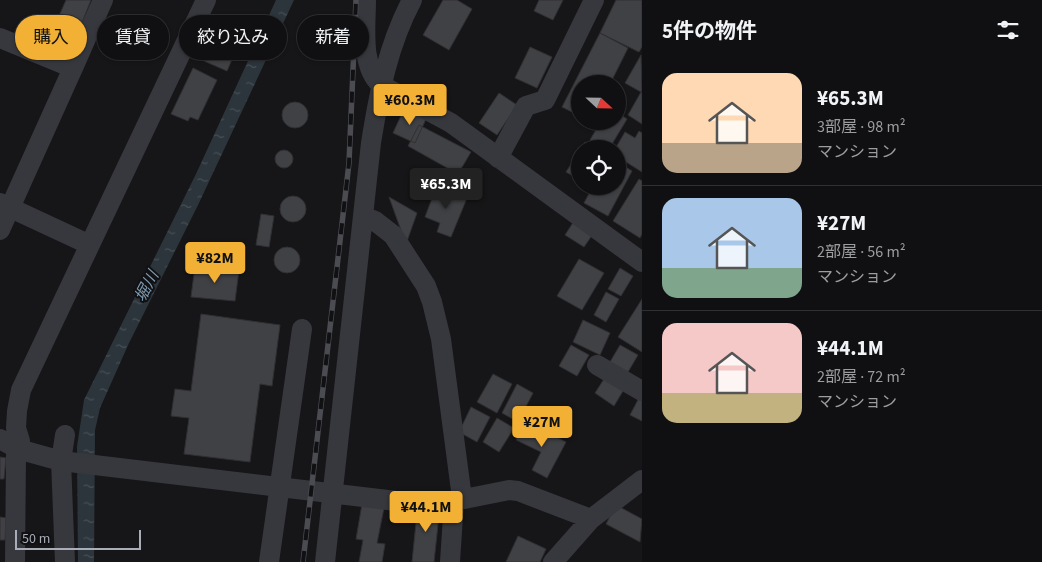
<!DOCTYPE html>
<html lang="ja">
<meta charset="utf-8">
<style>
:root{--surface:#101012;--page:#19191b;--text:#f1f3f6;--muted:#9c9d9f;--line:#303032;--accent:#f2b134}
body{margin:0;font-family:"Source Sans 3","Noto Sans JP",sans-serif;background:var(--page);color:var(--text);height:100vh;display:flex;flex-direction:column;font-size:19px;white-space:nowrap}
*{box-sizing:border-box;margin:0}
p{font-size:16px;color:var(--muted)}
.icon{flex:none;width:28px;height:28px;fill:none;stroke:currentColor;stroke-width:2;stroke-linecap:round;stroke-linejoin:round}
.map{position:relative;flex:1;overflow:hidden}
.panel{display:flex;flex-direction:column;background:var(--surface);width:400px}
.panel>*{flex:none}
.hud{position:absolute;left:15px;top:15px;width:475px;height:45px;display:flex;gap:10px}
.needle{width:32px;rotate:112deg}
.buttons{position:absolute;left:571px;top:75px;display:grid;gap:10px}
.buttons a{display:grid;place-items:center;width:55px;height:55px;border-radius:50%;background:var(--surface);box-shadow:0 1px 4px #0004,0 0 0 1px var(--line);font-size:25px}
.scale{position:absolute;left:15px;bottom:12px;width:126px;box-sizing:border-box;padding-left:5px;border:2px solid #a8adb8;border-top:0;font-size:14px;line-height:18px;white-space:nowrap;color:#a8adb8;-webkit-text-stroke:4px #111113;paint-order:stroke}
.price{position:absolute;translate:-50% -42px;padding:0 11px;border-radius:5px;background:var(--accent);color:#111;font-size:16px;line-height:32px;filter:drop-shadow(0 1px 2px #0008)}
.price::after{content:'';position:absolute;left:50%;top:30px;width:15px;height:11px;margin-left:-8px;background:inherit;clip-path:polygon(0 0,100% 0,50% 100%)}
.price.selected{background:#222;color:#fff}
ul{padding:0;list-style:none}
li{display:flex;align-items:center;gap:15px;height:125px;padding:0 20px}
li+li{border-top:1px solid var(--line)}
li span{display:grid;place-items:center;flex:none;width:140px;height:100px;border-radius:15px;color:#555}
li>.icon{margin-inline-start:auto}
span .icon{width:60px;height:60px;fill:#fffc;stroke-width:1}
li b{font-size:21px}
h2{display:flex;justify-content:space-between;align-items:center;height:60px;padding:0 20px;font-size:21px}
.pill{padding:0 18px;border-radius:22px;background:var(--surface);box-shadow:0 1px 4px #0004,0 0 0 1px var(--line);font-size:18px;line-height:45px}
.pill.selected{background:var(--accent);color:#111}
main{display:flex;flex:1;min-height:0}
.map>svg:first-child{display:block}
</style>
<main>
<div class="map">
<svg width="642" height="562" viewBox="0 0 642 562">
<defs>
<pattern id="water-ripples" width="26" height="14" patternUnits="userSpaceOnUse" patternTransform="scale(1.25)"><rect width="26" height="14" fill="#2c353c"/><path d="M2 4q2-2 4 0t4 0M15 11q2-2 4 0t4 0" fill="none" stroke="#485056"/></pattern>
</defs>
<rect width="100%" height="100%" fill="#161618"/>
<!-- water -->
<path fill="url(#water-ripples)" d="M276,0H294L198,205L129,343L100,408L95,430L94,562H78L77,447L84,400L196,174Z"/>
<!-- building -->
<path fill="#404145" stroke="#303034" d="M66,0H91L81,25L59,16Z
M443,0H457L472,9L449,50L423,35Z
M539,0H563L553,20L534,11Z
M616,0H642V47L639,52L600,33Z
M216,33L239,43L227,71L204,61Z
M600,33L628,48L610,84H580V116L562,107Z
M530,47L552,57L537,88L515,78Z
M641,55L642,90L641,92L625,83Z
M193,68L217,80L198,120L190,117L188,121L171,114Z
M641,92L642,93V124L628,115Z
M499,93L517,105L497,135L479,123Z
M282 115a13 13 0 1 1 26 0a13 13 0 1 1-26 0Z
M404,109L426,119L415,143L393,133Z
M618,113L627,119L609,149H604L590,140L601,121H618Z
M419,125L471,152L458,174L408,146Z
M639,131L642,133V172L618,157V149H615L625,132L635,138Z
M585,142L596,149H581Z
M580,150V180L566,172Z
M275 159a9 9 0 1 1 18 0a9 9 0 1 1-18 0Z
M618,162L632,171L608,216L584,203L593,186H618Z
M639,179L642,181V234L640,238L613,221Z
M437,185L467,198L451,237L437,232L440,223L425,217Z
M280 209a13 13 0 1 1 26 0a13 13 0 1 1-26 0Z
M389,197L417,213L406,244Z
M261,214L274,216L269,247L256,245Z
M576,218L595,231L584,247L565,235Z
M274 260a13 13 0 1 1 26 0a13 13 0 1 1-26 0Z
M579,259L604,273L582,310L557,296Z
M195,266L239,270L235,301L191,297Z
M620,268L633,276L621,296L608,289Z
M606,292L619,299L606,322L594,315Z
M642,299V352L618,337Z
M201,314L280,325L272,386L260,384L250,462L184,454L189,418L171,416L175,389L191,391Z
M583,320L610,333L600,355L573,342Z
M571,345L589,355L577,376L559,366Z
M620,345L638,355L628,372L610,362Z
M493,374L512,384L497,413L477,402Z
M604,379L623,391L614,406L595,393Z
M517,384L533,393L518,422L502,413Z
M640,396L642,397V421L630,415Z
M471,407L490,417L477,442L459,432Z
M497,418L514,428L499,452L483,442Z
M526,422L566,442L547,478L532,470L541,452L516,440Z
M0,457L6,458L4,479H0Z
M418,503L440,506L434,562H412Z
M362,504L384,508L377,543L385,544L382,562H359L363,540L356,539Z
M616,505L642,519L640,542L606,524Z
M0,517L6,518L5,540H0Z
M518,536L546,549L540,562H506Z"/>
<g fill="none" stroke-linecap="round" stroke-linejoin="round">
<!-- minor -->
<path stroke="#37383d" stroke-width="20" d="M366,0C366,26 360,66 381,85L451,123L642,262
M0,38L73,68L103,0
M498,158L526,106L545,100L594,0
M0,203L88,244
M363,216L375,221L393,235L426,286L432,302L441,339L462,498
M0,230L73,68
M597,365L642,391
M65,435L61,461L396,501L433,503L454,501L509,490L518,491L591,519
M0,439L18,449L61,461L65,562
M15,562L16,456L20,441L16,428L17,411L21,390L206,0
M269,562L302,329
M325,562L371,143C379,93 388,45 412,0
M450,562L454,501
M553,562L591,519L642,480"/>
<defs>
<path id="rail" d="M303,562L349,163L356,0"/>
</defs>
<!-- rail casing -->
<use href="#rail" stroke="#4a4c52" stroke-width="5.5"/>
<!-- rail -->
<use href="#rail" stroke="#111113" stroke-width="4" stroke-dasharray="11" stroke-linecap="butt"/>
</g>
<g text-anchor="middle" stroke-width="4" stroke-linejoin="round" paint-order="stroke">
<!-- water labels -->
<g font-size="16" font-style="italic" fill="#7f9bb3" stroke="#111113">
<text transform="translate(146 286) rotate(-62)" y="6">堀川</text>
</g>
</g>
</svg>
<div class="buttons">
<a><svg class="needle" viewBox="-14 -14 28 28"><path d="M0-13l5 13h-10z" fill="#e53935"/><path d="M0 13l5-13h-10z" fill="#9c9d9f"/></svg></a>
<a><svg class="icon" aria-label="locate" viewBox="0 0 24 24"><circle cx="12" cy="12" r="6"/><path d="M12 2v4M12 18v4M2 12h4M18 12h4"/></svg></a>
</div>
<div class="scale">50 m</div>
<b class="price" style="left:410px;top:126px">¥60.3M</b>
<b class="price selected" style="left:446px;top:210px">¥65.3M</b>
<b class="price" style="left:215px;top:284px">¥82M</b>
<b class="price" style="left:542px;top:448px">¥27M</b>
<b class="price" style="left:426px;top:533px">¥44.1M</b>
<div class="hud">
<a class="pill selected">購入</a>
<a class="pill">賃貸</a>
<a class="pill">絞り込み</a>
<a class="pill">新着</a>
</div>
</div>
<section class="panel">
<h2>5件の物件<svg class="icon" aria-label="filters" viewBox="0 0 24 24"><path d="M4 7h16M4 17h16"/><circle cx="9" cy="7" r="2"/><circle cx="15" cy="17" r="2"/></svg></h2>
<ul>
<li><span style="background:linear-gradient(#ffd9b3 70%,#b9a48a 0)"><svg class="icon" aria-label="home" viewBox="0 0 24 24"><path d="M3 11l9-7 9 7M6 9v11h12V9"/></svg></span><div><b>¥65.3M</b><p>3部屋 · 98 m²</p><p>マンション</p></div></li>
<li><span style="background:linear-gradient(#a9c7e8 70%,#7fa58c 0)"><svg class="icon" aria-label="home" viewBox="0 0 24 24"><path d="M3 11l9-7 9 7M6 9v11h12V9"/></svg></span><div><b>¥27M</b><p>2部屋 · 56 m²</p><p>マンション</p></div></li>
<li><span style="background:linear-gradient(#f6c9c9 70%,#c2b280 0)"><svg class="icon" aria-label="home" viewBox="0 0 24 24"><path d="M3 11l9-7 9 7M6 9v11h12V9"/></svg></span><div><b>¥44.1M</b><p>2部屋 · 72 m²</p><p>マンション</p></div></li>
</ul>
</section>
</main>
